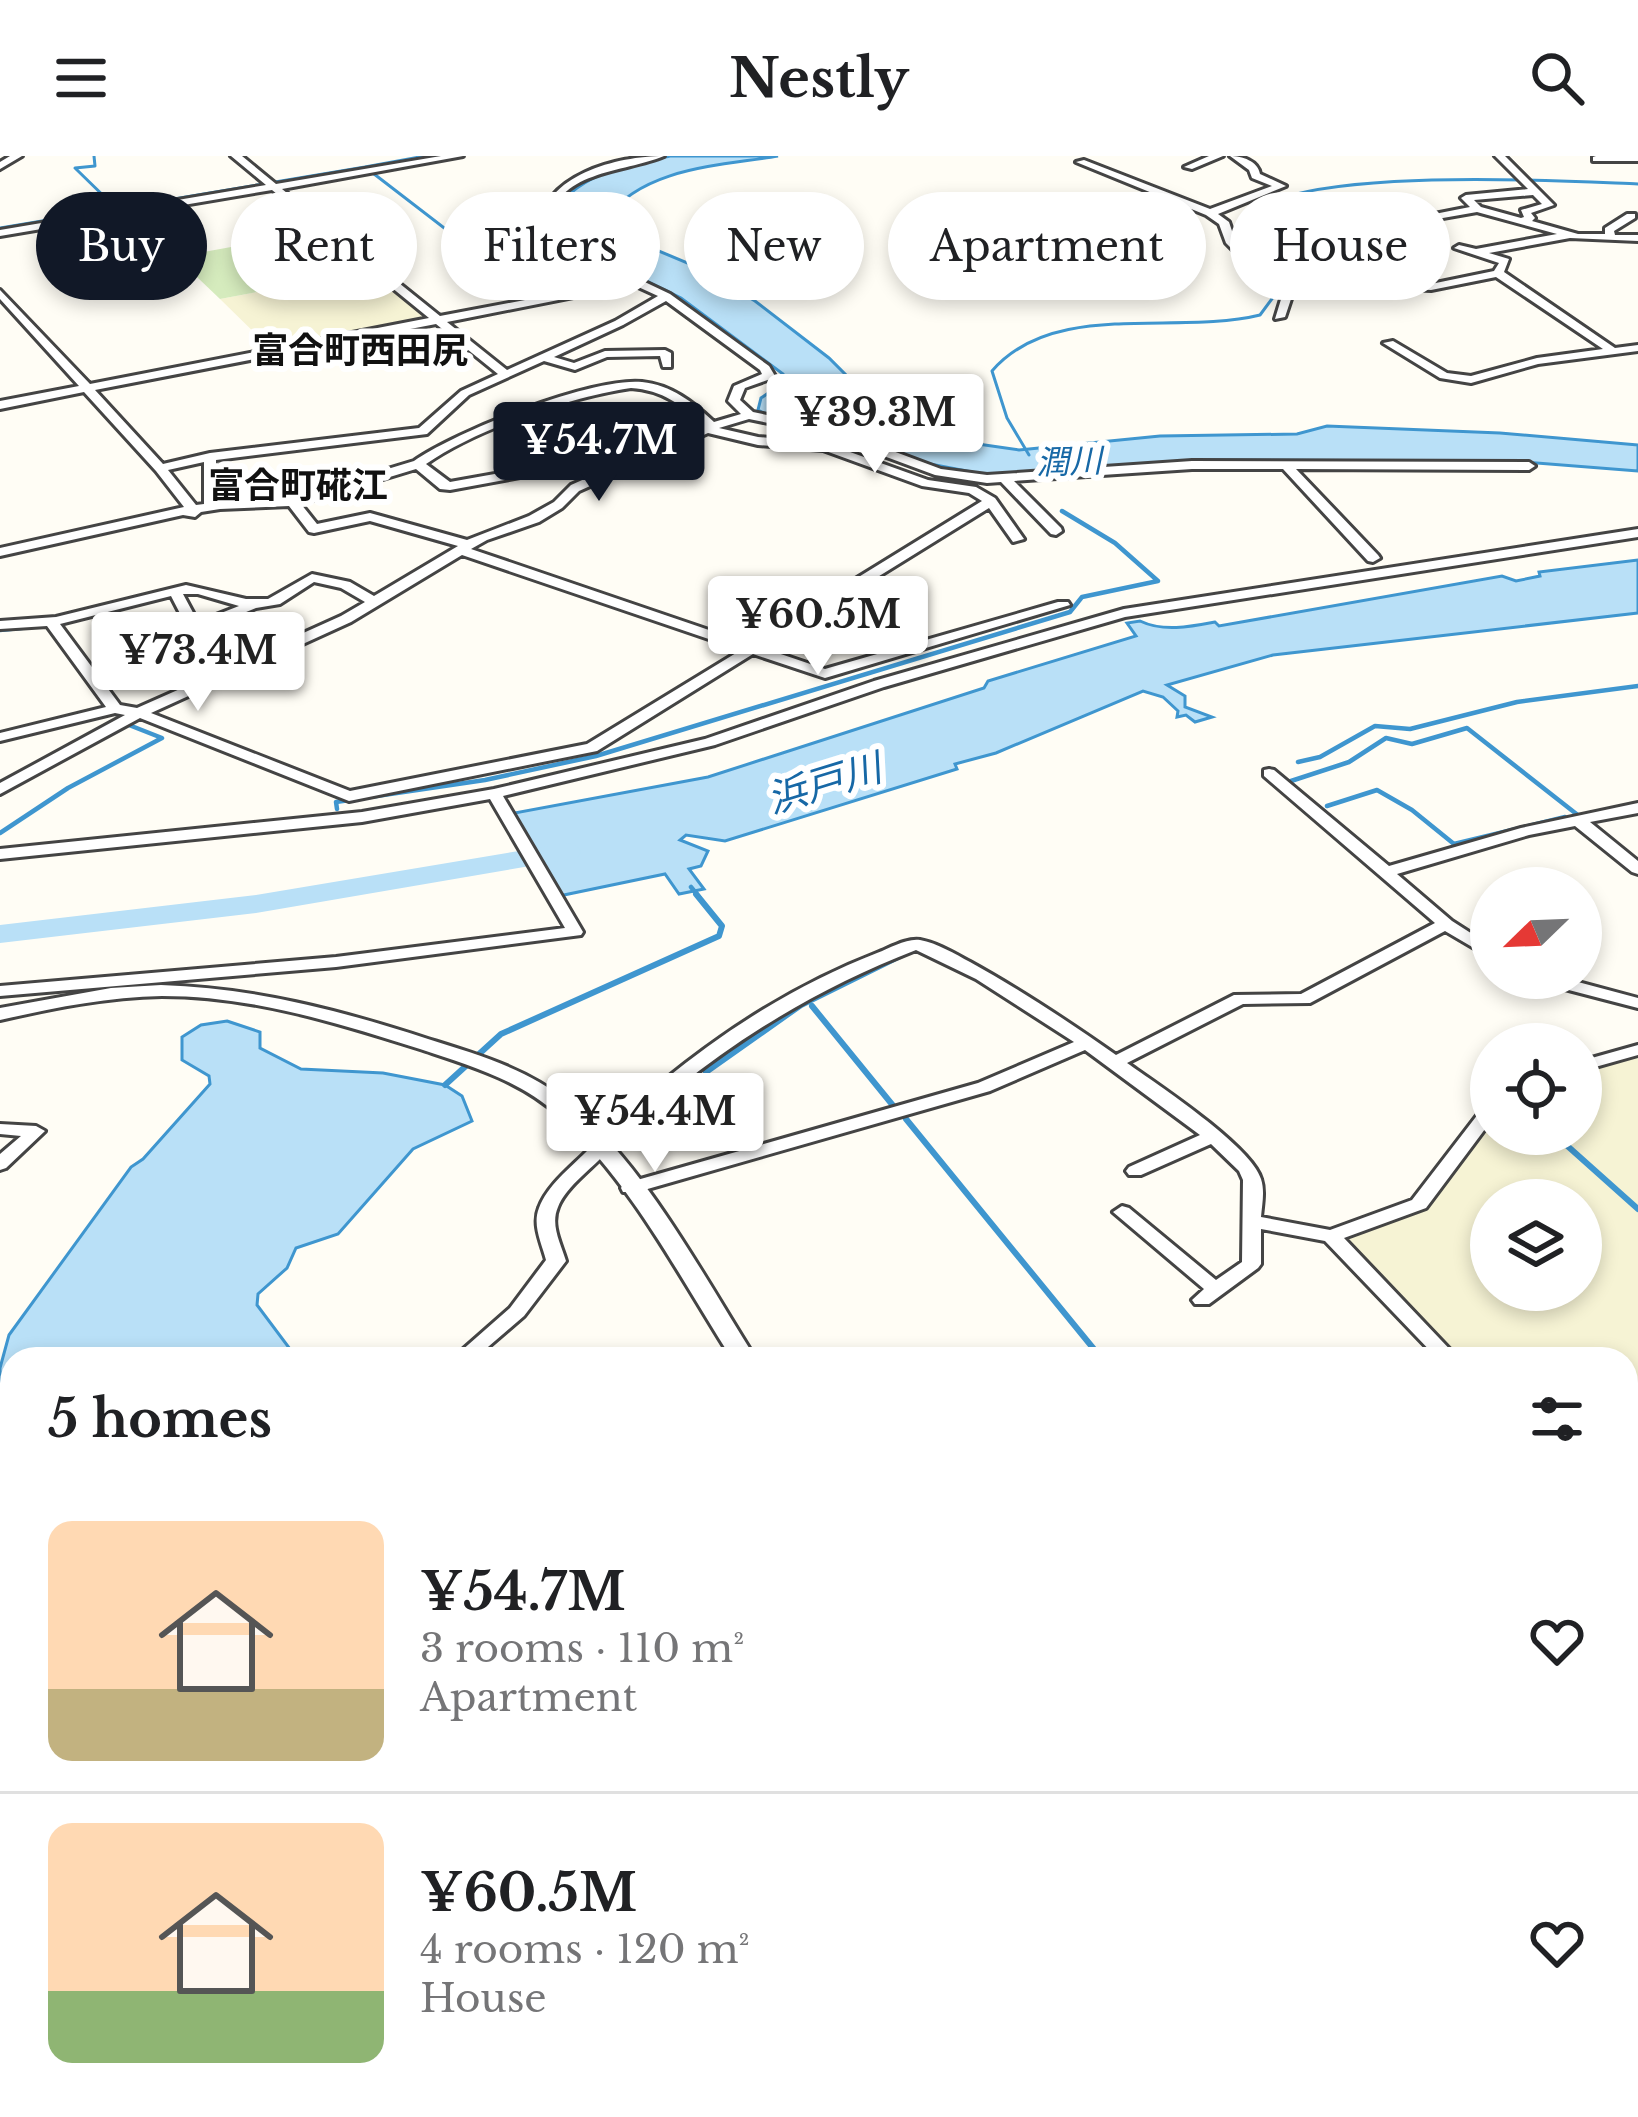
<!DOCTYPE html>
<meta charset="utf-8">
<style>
:root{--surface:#fff;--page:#f6f6f6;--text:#202124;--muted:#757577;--line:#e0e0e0;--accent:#111827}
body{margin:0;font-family:"Libre Baskerville","Noto Sans JP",serif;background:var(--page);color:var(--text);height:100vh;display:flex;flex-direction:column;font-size:45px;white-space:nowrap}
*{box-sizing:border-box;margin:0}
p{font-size:39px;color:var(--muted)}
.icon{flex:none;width:66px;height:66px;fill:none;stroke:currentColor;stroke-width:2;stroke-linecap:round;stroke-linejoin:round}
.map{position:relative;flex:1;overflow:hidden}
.sheet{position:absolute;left:0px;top:1191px;width:1638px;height:771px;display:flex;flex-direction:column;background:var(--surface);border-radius:36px 36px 0 0;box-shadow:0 6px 18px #0003}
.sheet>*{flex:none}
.banner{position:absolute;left:36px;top:36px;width:1566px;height:108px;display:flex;gap:24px}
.needle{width:78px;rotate:247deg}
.controls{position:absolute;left:1470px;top:711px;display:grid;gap:24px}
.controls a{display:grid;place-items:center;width:132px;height:132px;border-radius:50%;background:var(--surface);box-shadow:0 6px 18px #0003;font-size:60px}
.price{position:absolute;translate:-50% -102px;padding:0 27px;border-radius:12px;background:#fff;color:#222;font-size:39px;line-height:78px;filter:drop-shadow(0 3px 6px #0008)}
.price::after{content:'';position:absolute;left:50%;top:72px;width:36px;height:27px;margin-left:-18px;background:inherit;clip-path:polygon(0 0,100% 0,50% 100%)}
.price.active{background:var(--accent);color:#fff}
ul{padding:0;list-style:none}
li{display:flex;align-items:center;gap:36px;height:300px;padding:0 48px}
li+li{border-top:3px solid var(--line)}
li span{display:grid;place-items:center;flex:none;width:336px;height:240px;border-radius:24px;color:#555}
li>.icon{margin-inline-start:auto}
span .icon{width:144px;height:144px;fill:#fffc;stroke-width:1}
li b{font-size:51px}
h2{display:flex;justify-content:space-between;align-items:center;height:144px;padding:0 48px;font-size:51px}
.pill{padding:0 42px;border-radius:54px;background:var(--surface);box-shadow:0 6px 18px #0003;font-size:42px;line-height:108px}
.pill.active{background:var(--accent);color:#fff}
header{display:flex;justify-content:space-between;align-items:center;height:156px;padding:0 48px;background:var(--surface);font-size:54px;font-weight:800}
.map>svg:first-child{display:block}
</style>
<header><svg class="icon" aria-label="menu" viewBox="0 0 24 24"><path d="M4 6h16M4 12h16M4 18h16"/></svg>Nestly<svg class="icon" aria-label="search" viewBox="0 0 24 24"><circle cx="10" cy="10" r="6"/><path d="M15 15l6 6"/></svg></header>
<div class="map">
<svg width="1638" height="1961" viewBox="0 0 1638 1961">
<rect width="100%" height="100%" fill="#fffdf5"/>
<!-- farmland -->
<path fill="#f6f3d4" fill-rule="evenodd" d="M374,114L432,164L272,194L220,143Z
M1638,900V1390L1626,1377V1203H1459L1342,1082L1423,1051L1491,966V978H1581V915ZM1491,1044H1581V1134H1491Z
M1638,1652V1842L1626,1827V1657Z
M1626,1866L1638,1881V1961H1259L1252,1950H1626Z"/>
<!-- green -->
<path fill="#d5ebbd" d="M325,74L374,114L220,143L176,101Z"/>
<!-- water -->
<path fill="#b9e0f7" stroke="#3f96cf" stroke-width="3" d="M670,0H778C719,10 645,11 606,62L613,76L702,113L755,145L829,202L874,247L957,285L1019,294L1160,280L1297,278L1327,270L1500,277L1638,289V315L1510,305L1197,304L1025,320L982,318L925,307L811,260L783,267L758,254L761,242L783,227V218L681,142L557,81L551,61C575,18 626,9 670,0Z
M1638,404V457L1273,499L1167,529L1185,540V551L1212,561L1195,566L1186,559L1177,561L1178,555L1163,541L1143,535L996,597L955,608L957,613L725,685L686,679L680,684L708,695L701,710L689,713L704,733L679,738L665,718L559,740L509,658L708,621L984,532L988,525L1136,480L1127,467L1140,465C1163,476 1189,471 1215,466L1219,470L1502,420L1516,425L1540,420L1539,416Z
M227,865L260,876V892L301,913L383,917L445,929L462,940L472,965L413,993L338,1078L296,1092L287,1112L258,1138L257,1149L290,1193L279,1202L12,1203V1527L6,1537L0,1578V1212L9,1179L131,1011L143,1003L210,928L209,920L182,904V881L201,869Z"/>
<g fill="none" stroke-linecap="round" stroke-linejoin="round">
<!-- stream-far3 -->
<path stroke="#3f96cf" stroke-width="3" d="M94,0L95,10L75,12L116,52
M425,0L365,11L539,145
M0,72L365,11
M1029,299L1007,262L992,215C1054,143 1176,180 1260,159L1274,140L1279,122L1236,77C1248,4 1577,26 1638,28"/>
<!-- stream-far2 -->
<path stroke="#3f96cf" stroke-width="4.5" d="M0,474L41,470
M1298,606L1320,601L1375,570L1410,573L1517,546L1638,530
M1291,625L1349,606L1386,582L1412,588L1467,572L1579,660
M1327,650L1377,634L1412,654L1454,688L1565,661
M337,653L336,646L485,624L596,600L1070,456L1082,441L1158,425L1115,387L1062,355
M0,677L68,632L162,582L129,569
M691,731L699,741"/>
<!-- stream-far1 -->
<path stroke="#3f96cf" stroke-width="6" d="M812,850L895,952
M706,916L801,849L904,798
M445,929L501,878L719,780L722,770L696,738
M906,963L1102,1203
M1554,978L1638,1053"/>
<!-- stream -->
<path stroke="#3f96cf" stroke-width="8" d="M1626,1839L1638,1853"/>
<!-- river -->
<path fill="#b9e0f7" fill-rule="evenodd" d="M567,687L577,690L581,696L577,702L256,757L0,787V769L256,739Z"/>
<defs>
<path id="minor" d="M10,0H22L0,13V6Z
M231,0H242L276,28L441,0H463L282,33L440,160L625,125L559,93L539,73C543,19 617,0 664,0C624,17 553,14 549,72L567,89L670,138L769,210L775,220L773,222L745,232L740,244L753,256L834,273L941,313L987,319L1192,305L1529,306L1535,310L1529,314L1296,313L1378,399L1380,402L1373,406L1368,405L1283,313H1192L1014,325L1061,372L1062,375L1056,379L1051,378L1001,326L987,327L935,319L827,279L749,263L719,272L758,281L825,287L928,324L976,331L995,342L1024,383L1013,386L989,352L763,492L825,513L1058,446H1068L1070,449L825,522L753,498L597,595L349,645L140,562L0,638V627L125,559L115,557L0,585V577L106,551L47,470L0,473V465L56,461L186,429L246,443H268L312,418L350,426L374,440L458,390L370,365L314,377L309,376L289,350L220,353L201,356L195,361L183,359L0,400V392L184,351L156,315L84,236L0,253V245L79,230L0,143V134L90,228L429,162L272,34L0,80V74L266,29ZM634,129L658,140L615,165L507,214L447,166ZM666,145L760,214L762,218L734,230L728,245L741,258L714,266C693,246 671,229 642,226C592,221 455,276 414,305L292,342L216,346V304L427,278L469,239L544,205L575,214L607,201L660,200L663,211H671V197L665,194L605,195L574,207L554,201L623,169ZM436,168L498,218L461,235L419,272L210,297L163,308L95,234ZM631,232C662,234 683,249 704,270L677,282L645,279L562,306L450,326L426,308C476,273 570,241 631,232ZM708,277L758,289L823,294L922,330L969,337L982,345L750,488L471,393L487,384L539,366L562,352L579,335ZM646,287L663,288L571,329L554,346L529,360L467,384L370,357L317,368L301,348L416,313L440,333L450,334L564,313ZM204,306V348L196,349L168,314ZM462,399L741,494L587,588L350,635L151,557L351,466ZM314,426L341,432L365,446L341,460L237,507L213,494L202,474L256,452L280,448ZM183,438H198L239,450L198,466ZM171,440L202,500L225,513L137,552L120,549L60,468Z
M1209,0H1223L1192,13L1184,11Z
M1230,0C1242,0 1258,5 1260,18L1286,30L1218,58L1229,66L1235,84L1271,120L1431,128L1494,115L1499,107L1454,92L1459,89L1476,93L1557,78L1477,56L1403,69L1411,76L1406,79L1389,67L1470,51L1461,42L1466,39L1528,33L1495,0H1505L1554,49L1531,57L1535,62L1532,65L1578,78H1605V72L1627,58H1635V62L1614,75L1615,79H1638V85L1570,82L1489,97L1509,103L1504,116L1615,192L1638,189V195L1538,208L1471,227L1440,222L1383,187L1393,185L1447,217L1471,220L1537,202L1603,193L1496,121L1431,134L1296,128L1285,161L1275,163L1286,127L1264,125L1226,87L1219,68L1206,59L1076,6L1084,4L1210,53L1272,30L1252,22L1249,14ZM1533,39L1542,48L1521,54L1524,61L1521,62L1481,51L1474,44Z
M1596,0H1638V5H1593V1Z
M1638,373V381L1125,461L884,531L715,589L503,640L583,776L581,779L336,811L0,840V830L336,801L565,772L490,643L362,666L0,703V693L362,656L494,633L705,583L874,525L1124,453Z
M1269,613L1274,614L1389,710L1521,672L1638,647V657L1590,666L1638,705V718L1632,716L1575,670L1529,679L1397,718L1452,765L1491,790V802L1445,775L1310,847L1243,848L1127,907C1157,928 1252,991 1261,1023C1265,1035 1262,1049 1261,1061L1330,1074L1412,1044L1485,949L1491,948V965L1426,1052L1344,1082L1459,1203H1438L1325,1085L1261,1073V1108L1258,1112L1209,1148H1195L1192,1144L1204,1133L1113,1056L1122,1050L1129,1052L1216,1124L1242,1106L1243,1024L1239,1015L1211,988L1141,1019H1129L1126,1015L1129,1011L1200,979L1085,894L990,935L637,1036H623L621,1032L623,1028L978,927L1074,886L976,823L916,794C797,840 689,911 601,1002C587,1016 565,1033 558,1051C550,1069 561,1088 566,1105L524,1160L474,1203H452L510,1152L546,1104C542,1088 532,1069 539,1052C547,1030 570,1012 586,996C667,913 768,839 877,797C890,792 907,782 920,784C937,787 955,798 970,806C1021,834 1069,866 1116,899L1234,839L1301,838L1435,767L1264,620V614Z
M1536,822H1563L1638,842V852L1538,826Z
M1638,889V899L1581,915V905Z
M0,968L36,970L45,975L6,1012L0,1014V998L21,980L0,978Z
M1626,1381L1638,1388V1409L1626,1402Z
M204,1950H230L228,1961H202Z
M286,1950H312L316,1961H290Z
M792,1950H834L830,1958L823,1961H781L785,1953Z
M1229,1950H1257L1262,1961H1235Z"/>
<path id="tertiary" d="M161,829C254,832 339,854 428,883C476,898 528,913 568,946C646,1010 702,1118 756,1203H732C679,1120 632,1027 558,959C520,924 468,909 420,893C335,866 251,840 162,840C107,841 53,852 0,864V852L111,832Z
M1638,1612V1635L1626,1639V1616Z"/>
</defs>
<!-- minor casing -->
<use href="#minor" stroke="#444" stroke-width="6"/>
<!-- tertiary casing -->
<use href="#tertiary" stroke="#444" stroke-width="6"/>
<!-- minor -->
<use href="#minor" fill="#fff" fill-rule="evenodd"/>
<!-- tertiary -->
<use href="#tertiary" fill="#fff" fill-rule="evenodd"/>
</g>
<g text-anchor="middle" stroke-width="12" stroke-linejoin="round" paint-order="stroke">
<!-- far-water labels -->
<g font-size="33" font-style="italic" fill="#1768a6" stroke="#fff">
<text transform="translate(1069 305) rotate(-2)" y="12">潤川</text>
</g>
<!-- far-quarter labels -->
<g font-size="36" font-weight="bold" fill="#111" stroke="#fff">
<text x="360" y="207">富合町西田尻</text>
<text x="298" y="342">富合町硴江</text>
</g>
<!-- water labels -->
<g font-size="39" font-style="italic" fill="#1768a6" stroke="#fff">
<text transform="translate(824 627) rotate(-17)" y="14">浜戸川</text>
</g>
</g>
</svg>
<div class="controls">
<a><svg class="needle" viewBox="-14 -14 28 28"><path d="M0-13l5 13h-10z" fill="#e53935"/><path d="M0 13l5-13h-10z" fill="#757577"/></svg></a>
<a><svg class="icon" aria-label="locate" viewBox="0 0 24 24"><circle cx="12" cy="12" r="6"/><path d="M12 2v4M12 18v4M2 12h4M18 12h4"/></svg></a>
<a><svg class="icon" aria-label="layers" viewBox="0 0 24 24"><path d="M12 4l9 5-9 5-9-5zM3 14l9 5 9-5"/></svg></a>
</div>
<b class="price" style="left:875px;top:320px">¥39.3M</b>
<b class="price active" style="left:599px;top:348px">¥54.7M</b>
<b class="price" style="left:818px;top:522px">¥60.5M</b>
<b class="price" style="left:198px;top:558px">¥73.4M</b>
<b class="price" style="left:655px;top:1019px">¥54.4M</b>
<div class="banner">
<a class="pill active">Buy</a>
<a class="pill">Rent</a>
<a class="pill">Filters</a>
<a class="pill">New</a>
<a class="pill">Apartment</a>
<a class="pill">House</a>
</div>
<section class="sheet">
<h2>5 homes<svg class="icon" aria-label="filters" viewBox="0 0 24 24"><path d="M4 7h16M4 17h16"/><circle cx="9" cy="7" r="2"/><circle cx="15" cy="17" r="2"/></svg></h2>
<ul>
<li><span style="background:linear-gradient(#ffd9b3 70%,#c2b280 0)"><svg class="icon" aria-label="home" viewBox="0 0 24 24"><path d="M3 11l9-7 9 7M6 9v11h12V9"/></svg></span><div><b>¥54.7M</b><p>3 rooms · 110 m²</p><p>Apartment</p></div><svg class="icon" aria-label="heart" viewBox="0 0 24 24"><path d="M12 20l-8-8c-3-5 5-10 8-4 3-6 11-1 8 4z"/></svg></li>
<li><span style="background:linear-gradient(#ffd9b3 70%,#8fb573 0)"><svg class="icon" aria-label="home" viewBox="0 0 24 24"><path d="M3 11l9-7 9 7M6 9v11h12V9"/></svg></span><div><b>¥60.5M</b><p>4 rooms · 120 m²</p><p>House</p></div><svg class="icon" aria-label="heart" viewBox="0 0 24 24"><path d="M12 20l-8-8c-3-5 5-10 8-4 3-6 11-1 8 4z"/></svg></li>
</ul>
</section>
</div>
